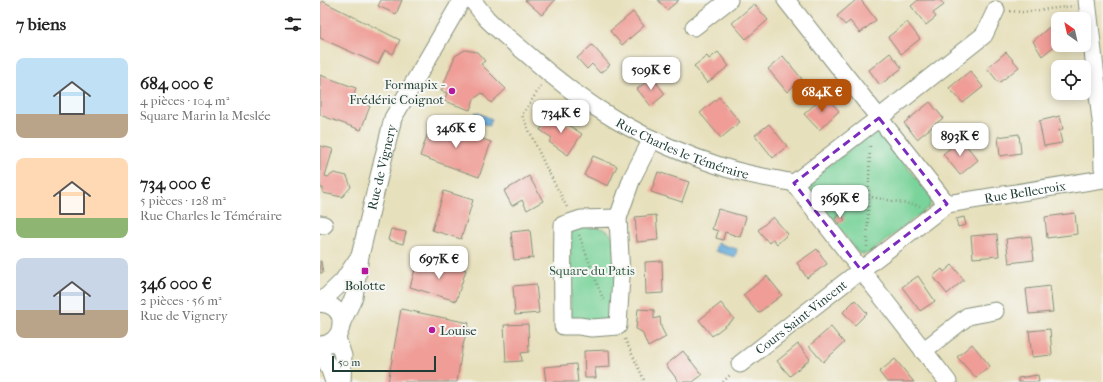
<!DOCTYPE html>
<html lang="fr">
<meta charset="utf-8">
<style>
:root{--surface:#fff;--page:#f2f2f2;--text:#222;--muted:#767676;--accent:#b45309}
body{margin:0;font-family:"IM FELL French Canon",serif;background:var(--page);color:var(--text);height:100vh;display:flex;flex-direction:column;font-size:15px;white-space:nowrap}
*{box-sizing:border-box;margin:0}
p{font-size:13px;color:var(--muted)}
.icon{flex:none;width:22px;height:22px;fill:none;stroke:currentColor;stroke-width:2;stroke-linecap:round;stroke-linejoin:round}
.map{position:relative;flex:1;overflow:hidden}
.side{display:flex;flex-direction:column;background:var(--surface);width:320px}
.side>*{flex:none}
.needle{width:26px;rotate:326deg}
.buttons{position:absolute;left:731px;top:12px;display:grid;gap:8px}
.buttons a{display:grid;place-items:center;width:40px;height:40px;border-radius:8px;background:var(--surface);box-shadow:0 2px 10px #0003;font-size:20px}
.scale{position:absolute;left:12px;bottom:10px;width:104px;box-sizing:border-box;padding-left:4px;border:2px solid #1f3d34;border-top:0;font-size:11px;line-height:14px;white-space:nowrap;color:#1f3d34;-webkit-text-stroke:3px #f6f6f2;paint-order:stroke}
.price{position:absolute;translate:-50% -34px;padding:0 9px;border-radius:8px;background:#fff;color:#222;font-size:13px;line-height:26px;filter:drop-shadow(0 1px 2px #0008)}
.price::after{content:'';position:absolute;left:50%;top:24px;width:12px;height:9px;margin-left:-6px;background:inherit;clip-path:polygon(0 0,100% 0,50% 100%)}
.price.active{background:var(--accent);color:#fff}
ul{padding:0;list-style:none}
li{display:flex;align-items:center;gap:12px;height:100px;padding:0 16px}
li span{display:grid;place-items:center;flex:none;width:112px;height:80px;border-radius:8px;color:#555}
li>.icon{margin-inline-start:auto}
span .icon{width:48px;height:48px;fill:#fffc;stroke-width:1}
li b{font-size:17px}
h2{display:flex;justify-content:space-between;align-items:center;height:48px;padding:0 16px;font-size:17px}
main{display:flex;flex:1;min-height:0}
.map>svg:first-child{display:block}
</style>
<main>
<section class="side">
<h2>7 biens<svg class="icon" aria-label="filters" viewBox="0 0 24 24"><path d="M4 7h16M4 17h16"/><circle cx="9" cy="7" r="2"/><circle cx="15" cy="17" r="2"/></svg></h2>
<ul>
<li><span style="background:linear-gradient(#bfe0f5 70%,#b9a48a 0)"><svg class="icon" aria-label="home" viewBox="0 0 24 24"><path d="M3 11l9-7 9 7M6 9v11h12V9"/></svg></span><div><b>684 000 €</b><p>4 pièces · 104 m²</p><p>Square Marin la Meslée</p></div></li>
<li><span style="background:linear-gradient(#ffd9b3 75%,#8fb573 0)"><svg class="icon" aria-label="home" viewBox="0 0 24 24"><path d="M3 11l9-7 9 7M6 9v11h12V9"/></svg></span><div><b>734 000 €</b><p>5 pièces · 128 m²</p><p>Rue Charles le Téméraire</p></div></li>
<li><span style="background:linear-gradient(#c9d6e8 65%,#b9a48a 0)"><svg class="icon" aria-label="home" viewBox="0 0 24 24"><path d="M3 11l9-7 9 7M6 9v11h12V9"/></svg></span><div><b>346 000 €</b><p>2 pièces · 56 m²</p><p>Rue de Vignery</p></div></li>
</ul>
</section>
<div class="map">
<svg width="783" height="382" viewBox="0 0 783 382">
<rect width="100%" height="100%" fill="#f6f6f2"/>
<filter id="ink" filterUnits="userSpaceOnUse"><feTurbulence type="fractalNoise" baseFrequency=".025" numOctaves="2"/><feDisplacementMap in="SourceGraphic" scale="8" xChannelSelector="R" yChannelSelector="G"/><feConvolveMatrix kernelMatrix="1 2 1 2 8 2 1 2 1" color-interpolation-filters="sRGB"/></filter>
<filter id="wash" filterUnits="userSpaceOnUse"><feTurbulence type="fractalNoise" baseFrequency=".012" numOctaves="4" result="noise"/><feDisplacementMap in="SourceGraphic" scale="16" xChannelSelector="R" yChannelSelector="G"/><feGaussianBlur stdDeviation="0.9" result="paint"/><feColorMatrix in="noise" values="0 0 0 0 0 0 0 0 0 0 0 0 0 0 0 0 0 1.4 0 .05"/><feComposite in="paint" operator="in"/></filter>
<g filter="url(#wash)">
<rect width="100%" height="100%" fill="#e7e0bc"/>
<!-- green -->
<path fill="#79d39a" stroke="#4c8867" d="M553,132H559L611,196V202L609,207L550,253L544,254L538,253L489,190V185L491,179Z
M267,227C283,228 285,227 295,239L296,316L287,324L259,323L251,316L250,232L255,229Z"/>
<!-- water -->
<path fill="#65aadb" stroke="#427488" d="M156,112L172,119L169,126L153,119Z
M397,243L417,249L415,257L395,251Z"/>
<g id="blocks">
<!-- building -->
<path fill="#ef9d96" d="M61,0H82L76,14L58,6Z
M205,0H235L222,15Z
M338,0H359L347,10Z
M536,0H541L556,20L540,33L530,21L525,25L517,16Z
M598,0H620L624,5L613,13L616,17L606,25L591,6Z
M2,1L80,40L73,54L65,50L58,64L0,38V5Z
M434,4L448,20L426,39L412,23Z
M313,12L324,26L302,45L290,31Z
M587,22L600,39L581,54L568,37Z
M734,23L738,28V43L722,56L713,41Z
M272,45L290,65L280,73L272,64L267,69L257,58Z
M145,50L157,52L165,61L161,64L186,89L171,103L162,93L154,99L150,110L124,101L127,93L121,91L135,56Z
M398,52L409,66L387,83L374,66L387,56L389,59Z
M686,52L699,67L679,83L667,68Z
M570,53L582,68L560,85L549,70Z
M463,56L482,79L467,92L448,69Z
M650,71L663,87L643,103L629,88Z
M0,75L36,88L33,99L50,106L41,130L0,115Z
M332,77L345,94L331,106L317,89Z
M505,95L519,111L499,130L484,114Z
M399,97L420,122L401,138L380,113Z
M610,102L623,118L597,139L584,123Z
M232,114L262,134L248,155L229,142L232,138L220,130Z
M740,116L743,129L739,130L742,143L724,146L719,121Z
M112,121L171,142L159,177L100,156Z
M449,124L467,146L453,158L435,135Z
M699,134L701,153L680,156L678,137Z
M641,139L658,160L640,175L623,154Z
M0,146L13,149L5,176L8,177L14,173L27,176L31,187L22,197L3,193V188H0Z
M273,156L297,166L288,186L264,175Z
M338,172L369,182L362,202L331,192Z
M209,176L223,201L207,210L202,200L192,206L184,191Z
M124,191L153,200L141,239L112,230Z
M398,209L426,217L420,237L405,232L403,240L396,238L398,231L392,229Z
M755,213L757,234L727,238L725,217Z
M521,214L525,220L519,224L515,218Z
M336,215L338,240L317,242L315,217Z
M453,217L468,234L457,244L453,239L449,243L438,230Z
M644,217L646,225L638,227L636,219Z
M71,229L86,232L83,244L68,240Z
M210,230L213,258L194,260L191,232Z
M677,234L679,256L653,258L651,236Z
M711,236L714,260L689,263L686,239Z
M497,249L507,264L487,278L477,263Z
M0,261H1L3,273H0Z
M342,261L343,293L326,294L325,262Z
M97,263L121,270L123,263L146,270L136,301L90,287Z
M632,265L644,280L627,294L613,276L622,269L624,272Z
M447,276L462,295L438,313L423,295Z
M598,276L615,301L600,311L582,287Z
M216,284L219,313L195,315L193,286Z
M730,286L733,312L709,314L706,289Z
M535,300L547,313L535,325L523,312Z
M401,303L414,319L392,336L379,320Z
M81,309L149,323L142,349L137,382H68Z
M318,309L334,310V319L340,317L341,327L346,337L328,347L322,332L316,329Z
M208,324L209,352L201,353L202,361L186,362L184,325Z
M511,327L524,343L503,362L489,346Z
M730,329L732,355L712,357L709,331Z
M478,344L490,359L470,376L457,361Z
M652,344L670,366L656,378L637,357Z
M289,350L290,367L275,368L276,378H265L264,351Z
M363,351L382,375L373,382H359L346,365Z
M575,359L594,382H567L559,372Z
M256,364L258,382H226L224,367Z
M718,375L719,382H698V378Z"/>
</g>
</g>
<g filter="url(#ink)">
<use href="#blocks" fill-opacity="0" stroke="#838e78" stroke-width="1"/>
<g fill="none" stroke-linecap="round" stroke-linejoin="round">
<defs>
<g id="minor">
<path id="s1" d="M152,0C157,6 162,13 167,19C179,31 193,42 206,53C265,107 327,143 403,167C426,175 451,178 474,183"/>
<path d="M466,0L559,118L664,35L676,10"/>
<path d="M767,0L782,129L783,168"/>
<path d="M374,27L409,0"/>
<path d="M559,118L627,204L541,270L474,183Z"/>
<path id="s2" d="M627,204L783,179"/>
<path d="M298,218L301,276L298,326L272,328L259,326H243C243,292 242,259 243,225L261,219Z"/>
<path d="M298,218L312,178L332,139"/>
<path d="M0,224L4,225"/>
<path d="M0,303C3,304 7,304 9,305C30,314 22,345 0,345"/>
<path d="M0,303L23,281L37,260"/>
<path id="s3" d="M21,324L34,297L40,256L73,118L142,0"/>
<path d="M17,338L23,356L22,382"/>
<path d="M0,351L10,370L14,382"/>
<path d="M603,351L648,316L675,311"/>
<path id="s4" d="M420,364L541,270L628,382"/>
</g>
</defs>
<!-- minor casing -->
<use href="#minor" stroke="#838e78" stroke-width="19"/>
<!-- path -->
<path stroke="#838e78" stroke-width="2.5" stroke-dasharray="1 3" stroke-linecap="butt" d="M690,11L702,12L754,6
M221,86L202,115L225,165L248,209
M497,187L600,206
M259,235L284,302
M547,247L550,144
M305,339L325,382
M403,382L411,374"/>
<!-- minor -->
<use href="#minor" stroke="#fff" stroke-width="17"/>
</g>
</g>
<!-- marked area -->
<path fill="none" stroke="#7b2cbf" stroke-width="3" stroke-dasharray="8 5" stroke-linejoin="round" d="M559,118L627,204L541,270L474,183Z"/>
<!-- markers -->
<g fill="#b5179e" stroke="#f6f6f2" stroke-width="1.5">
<circle cx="132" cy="91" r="4"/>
<rect x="41" y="267" width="8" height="8" rx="2"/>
<circle cx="112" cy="330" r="4"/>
</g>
<g text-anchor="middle" stroke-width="4" stroke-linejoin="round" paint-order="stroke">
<!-- poi labels -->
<g font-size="13" fill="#1f3d34" stroke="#f6f6f2" text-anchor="end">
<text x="124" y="89">Formapix -<tspan x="124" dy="15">Frédéric Coignot</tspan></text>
<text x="45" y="290" text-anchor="middle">Bolotte</text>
<text x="120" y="335" text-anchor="start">Louise</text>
</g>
<!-- street labels -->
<g font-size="13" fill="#1f3d34" stroke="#f6f6f2">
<text dy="5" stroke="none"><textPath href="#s1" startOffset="261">Rue Charles le Téméraire</textPath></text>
<text dy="5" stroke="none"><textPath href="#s3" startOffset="163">Rue de Vignery</textPath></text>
<text dy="5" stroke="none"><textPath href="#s2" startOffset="79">Rue Bellecroix</textPath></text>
<text dy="5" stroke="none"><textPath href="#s4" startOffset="77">Cours Saint-Vincent</textPath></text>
</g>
<!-- park labels -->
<g font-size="13" fill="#315b48" stroke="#f6f6f2">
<text x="272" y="275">Square du Patis</text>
</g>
</g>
</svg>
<div class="buttons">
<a><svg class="needle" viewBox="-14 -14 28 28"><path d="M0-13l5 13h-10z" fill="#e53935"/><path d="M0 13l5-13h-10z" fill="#767676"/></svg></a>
<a><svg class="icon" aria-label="locate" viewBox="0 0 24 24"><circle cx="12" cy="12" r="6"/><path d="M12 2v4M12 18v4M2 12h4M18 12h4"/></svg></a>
</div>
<div class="scale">50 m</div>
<b class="price" style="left:331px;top:91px">509K €</b>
<b class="price active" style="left:502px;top:113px">684K €</b>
<b class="price" style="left:241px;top:134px">734K €</b>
<b class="price" style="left:136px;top:149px">346K €</b>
<b class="price" style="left:640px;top:157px">893K €</b>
<b class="price" style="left:520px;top:219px">369K €</b>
<b class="price" style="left:119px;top:280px">697K €</b>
</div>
</main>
